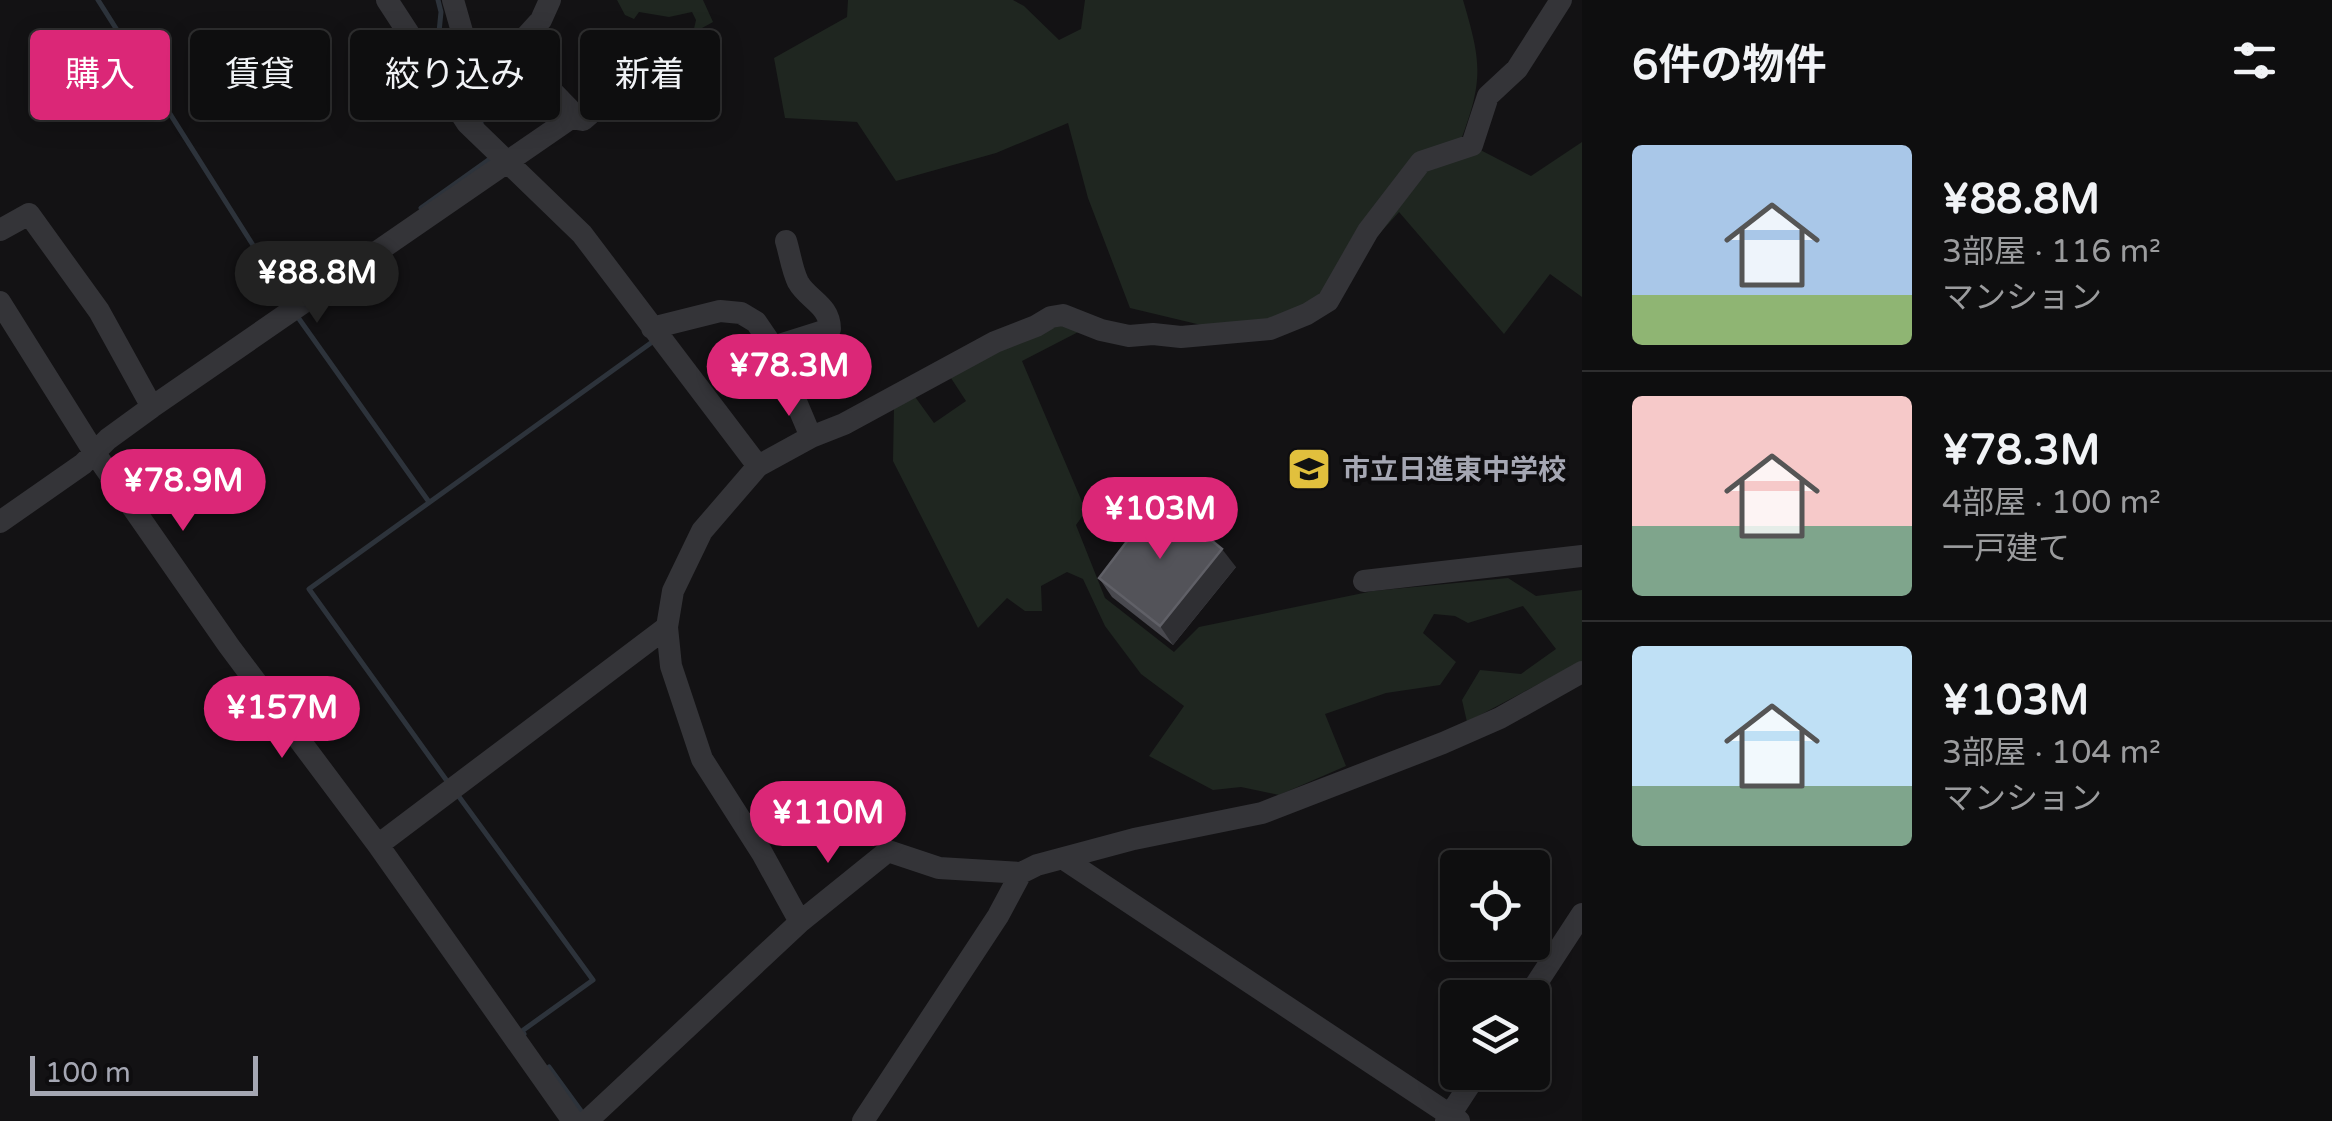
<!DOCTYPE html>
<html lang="ja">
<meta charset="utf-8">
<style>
:root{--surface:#0e0e0f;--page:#171718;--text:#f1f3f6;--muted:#9b9c9e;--line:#2e2e2f;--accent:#db2777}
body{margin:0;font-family:"Varela Round","Noto Sans JP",sans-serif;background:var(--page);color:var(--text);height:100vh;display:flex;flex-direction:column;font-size:38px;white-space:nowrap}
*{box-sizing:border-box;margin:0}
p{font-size:32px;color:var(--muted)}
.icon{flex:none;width:55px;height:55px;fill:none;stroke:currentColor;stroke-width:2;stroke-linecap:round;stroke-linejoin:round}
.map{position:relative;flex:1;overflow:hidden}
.drawer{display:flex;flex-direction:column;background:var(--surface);width:750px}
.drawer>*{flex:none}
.hud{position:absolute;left:30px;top:30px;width:950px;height:90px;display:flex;gap:20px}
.controls{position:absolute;left:1440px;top:850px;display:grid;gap:20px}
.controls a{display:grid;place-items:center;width:110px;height:110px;border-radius:10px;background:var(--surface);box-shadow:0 5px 25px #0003,0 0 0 2px var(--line);font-size:50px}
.scale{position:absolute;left:30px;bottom:25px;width:228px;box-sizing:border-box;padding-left:10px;border:5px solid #a5a7b3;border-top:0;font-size:28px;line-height:35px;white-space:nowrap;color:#a5a7b3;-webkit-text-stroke:8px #0e0d0f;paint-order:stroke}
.price{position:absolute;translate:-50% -85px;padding:0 22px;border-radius:35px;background:var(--accent);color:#fff;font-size:32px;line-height:65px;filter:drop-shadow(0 2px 5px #0008)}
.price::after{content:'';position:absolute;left:50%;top:60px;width:30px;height:22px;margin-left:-15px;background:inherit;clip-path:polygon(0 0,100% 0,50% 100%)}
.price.current{background:#222;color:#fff}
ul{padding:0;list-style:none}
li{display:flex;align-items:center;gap:30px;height:250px;padding:0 50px}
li+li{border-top:2px solid var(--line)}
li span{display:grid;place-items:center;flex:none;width:280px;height:200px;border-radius:10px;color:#555}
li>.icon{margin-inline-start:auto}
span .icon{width:120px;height:120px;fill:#fffc;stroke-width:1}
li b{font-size:42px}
h2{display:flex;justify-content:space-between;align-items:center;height:120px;padding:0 50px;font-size:42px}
.tag{padding:0 35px;border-radius:10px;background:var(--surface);box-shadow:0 5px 25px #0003,0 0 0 2px var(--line);font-size:35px;line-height:90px}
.tag.current{background:var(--accent);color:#fff}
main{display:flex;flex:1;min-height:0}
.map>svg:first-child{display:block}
</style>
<main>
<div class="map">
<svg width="1582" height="1121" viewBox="0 0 1582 1121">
<rect width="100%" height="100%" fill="#131214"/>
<!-- green -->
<path fill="#1f2620" d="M617,0H703L713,22L693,33L696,20L692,12L669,17L639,12L634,19L625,15Z
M848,0H1013L1024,6L1059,40L1081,29L1085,0H1463C1481,61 1484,79 1461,140L1531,176L1582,142V297L1550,274L1504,334L1399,212L1320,299L1271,322L1222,330L1130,308L1088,198L1068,123L996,153L896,181L857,122L785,118L774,58L847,17Z
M1059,323L1084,329L1022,361L1086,511L1076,525L1105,598L1174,652L1199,627L1373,591L1508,578L1536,596L1582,590V661L1467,722L1462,700L1480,670L1521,674L1556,649L1523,606L1468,623L1455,616L1434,614L1423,633L1456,662L1440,685L1386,693L1325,714L1346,766L1279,795L1241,787L1213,790L1149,756L1184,706L1141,674L1105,626L1083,579L1067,572L1041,586L1042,611H1025L1007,598L978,628L893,461L894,407L913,394L934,423L966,401L949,375Z"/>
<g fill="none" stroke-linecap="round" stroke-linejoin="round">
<!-- stream -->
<path stroke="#2d333b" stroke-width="5" d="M98,0L289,302
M438,0L441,12L437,52L457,85
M463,94L481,123
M421,208L494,156
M297,316L429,502
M447,781L309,589L655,340
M457,794L593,980L522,1031L524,1034
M549,1067L584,1115"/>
<!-- minor -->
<path stroke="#343438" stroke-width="22" d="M387,0L467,123L582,234L758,466
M468,44L513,51L571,111V118
M513,51L541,20L550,0
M449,98L470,85L475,77L453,0
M0,230L29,214L99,311L152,407
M0,302L94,452L229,646L378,845L573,1121
M652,328L720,311L741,313L756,322L773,347L811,437
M773,347L830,329C830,305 808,300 798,282C792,270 790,254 786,241
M0,522L83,464L108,439L152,407L571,118L583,120L643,68
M1364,581L1582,556
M378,845L667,627
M1064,859L1459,1121
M800,922L762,853L702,759L671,666L667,627L673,591L702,531L758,466L811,437L844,424L995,342L1036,326L1051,317L1063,315L1101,330L1129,336L1153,334L1181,337L1270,329L1307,314L1328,301L1368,231L1421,162L1472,145L1488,96L1517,69L1561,0
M1527,998L1582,914
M587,1121L800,922L888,851L939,868L1021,873L1037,865L1134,839L1262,813L1443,743L1500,718L1582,672
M863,1121L998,916L1021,873
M1446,1121L1478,1072"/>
</g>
<!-- wall -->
<path fill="#49494f" d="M1236,567L1173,645L1112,597L1099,578Z"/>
<!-- shaded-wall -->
<path fill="#2f2f33" d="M1222,549L1236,567L1173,645L1160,626Z"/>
<!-- building -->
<path fill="#535359" stroke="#606067" stroke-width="2.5" d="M1160,498L1222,549L1160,626L1099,578Z"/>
<!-- icons -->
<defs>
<symbol id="school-square" viewBox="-11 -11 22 22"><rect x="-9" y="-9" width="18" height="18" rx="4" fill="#e1c03d" stroke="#0e0d0f"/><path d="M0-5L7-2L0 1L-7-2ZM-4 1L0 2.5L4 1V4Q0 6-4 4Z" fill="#111"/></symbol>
</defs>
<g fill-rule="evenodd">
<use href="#school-square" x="1284" y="444" width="50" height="50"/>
</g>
<g text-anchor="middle" stroke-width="8" stroke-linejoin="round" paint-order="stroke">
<!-- poi labels -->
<g font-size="28" font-weight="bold" fill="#a5a7b3" stroke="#0e0d0f" text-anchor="start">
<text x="1342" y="479">市立日進東中学校</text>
</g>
</g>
</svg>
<div class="controls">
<a><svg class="icon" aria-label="locate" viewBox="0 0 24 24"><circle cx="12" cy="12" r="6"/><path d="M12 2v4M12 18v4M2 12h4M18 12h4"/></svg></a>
<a><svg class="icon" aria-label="layers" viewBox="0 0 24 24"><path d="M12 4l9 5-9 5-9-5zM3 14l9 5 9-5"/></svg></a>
</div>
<div class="scale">100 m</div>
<b class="price current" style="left:317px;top:326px">¥88.8M</b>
<b class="price" style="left:789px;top:419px">¥78.3M</b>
<b class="price" style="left:183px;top:534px">¥78.9M</b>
<b class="price" style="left:1160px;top:562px">¥103M</b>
<b class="price" style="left:282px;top:761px">¥157M</b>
<b class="price" style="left:828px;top:866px">¥110M</b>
<div class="hud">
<a class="tag current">購入</a>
<a class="tag">賃貸</a>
<a class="tag">絞り込み</a>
<a class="tag">新着</a>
</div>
</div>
<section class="drawer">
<h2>6件の物件<svg class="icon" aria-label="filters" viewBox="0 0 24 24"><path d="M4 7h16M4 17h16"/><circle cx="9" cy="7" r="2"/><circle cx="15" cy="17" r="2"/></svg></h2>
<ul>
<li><span style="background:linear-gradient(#a9c7e8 75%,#8fb573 0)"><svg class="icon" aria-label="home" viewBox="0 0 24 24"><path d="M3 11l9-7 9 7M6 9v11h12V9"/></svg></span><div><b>¥88.8M</b><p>3部屋 · 116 m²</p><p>マンション</p></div></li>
<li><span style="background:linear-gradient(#f6c9c9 65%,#7fa58c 0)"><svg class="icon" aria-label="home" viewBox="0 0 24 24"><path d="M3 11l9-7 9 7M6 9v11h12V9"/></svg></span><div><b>¥78.3M</b><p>4部屋 · 100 m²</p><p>一戸建て</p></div></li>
<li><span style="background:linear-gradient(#bfe0f5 70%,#7fa58c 0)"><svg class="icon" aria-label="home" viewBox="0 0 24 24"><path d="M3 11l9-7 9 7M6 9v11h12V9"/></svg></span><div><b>¥103M</b><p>3部屋 · 104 m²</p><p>マンション</p></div></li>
</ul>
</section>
</main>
